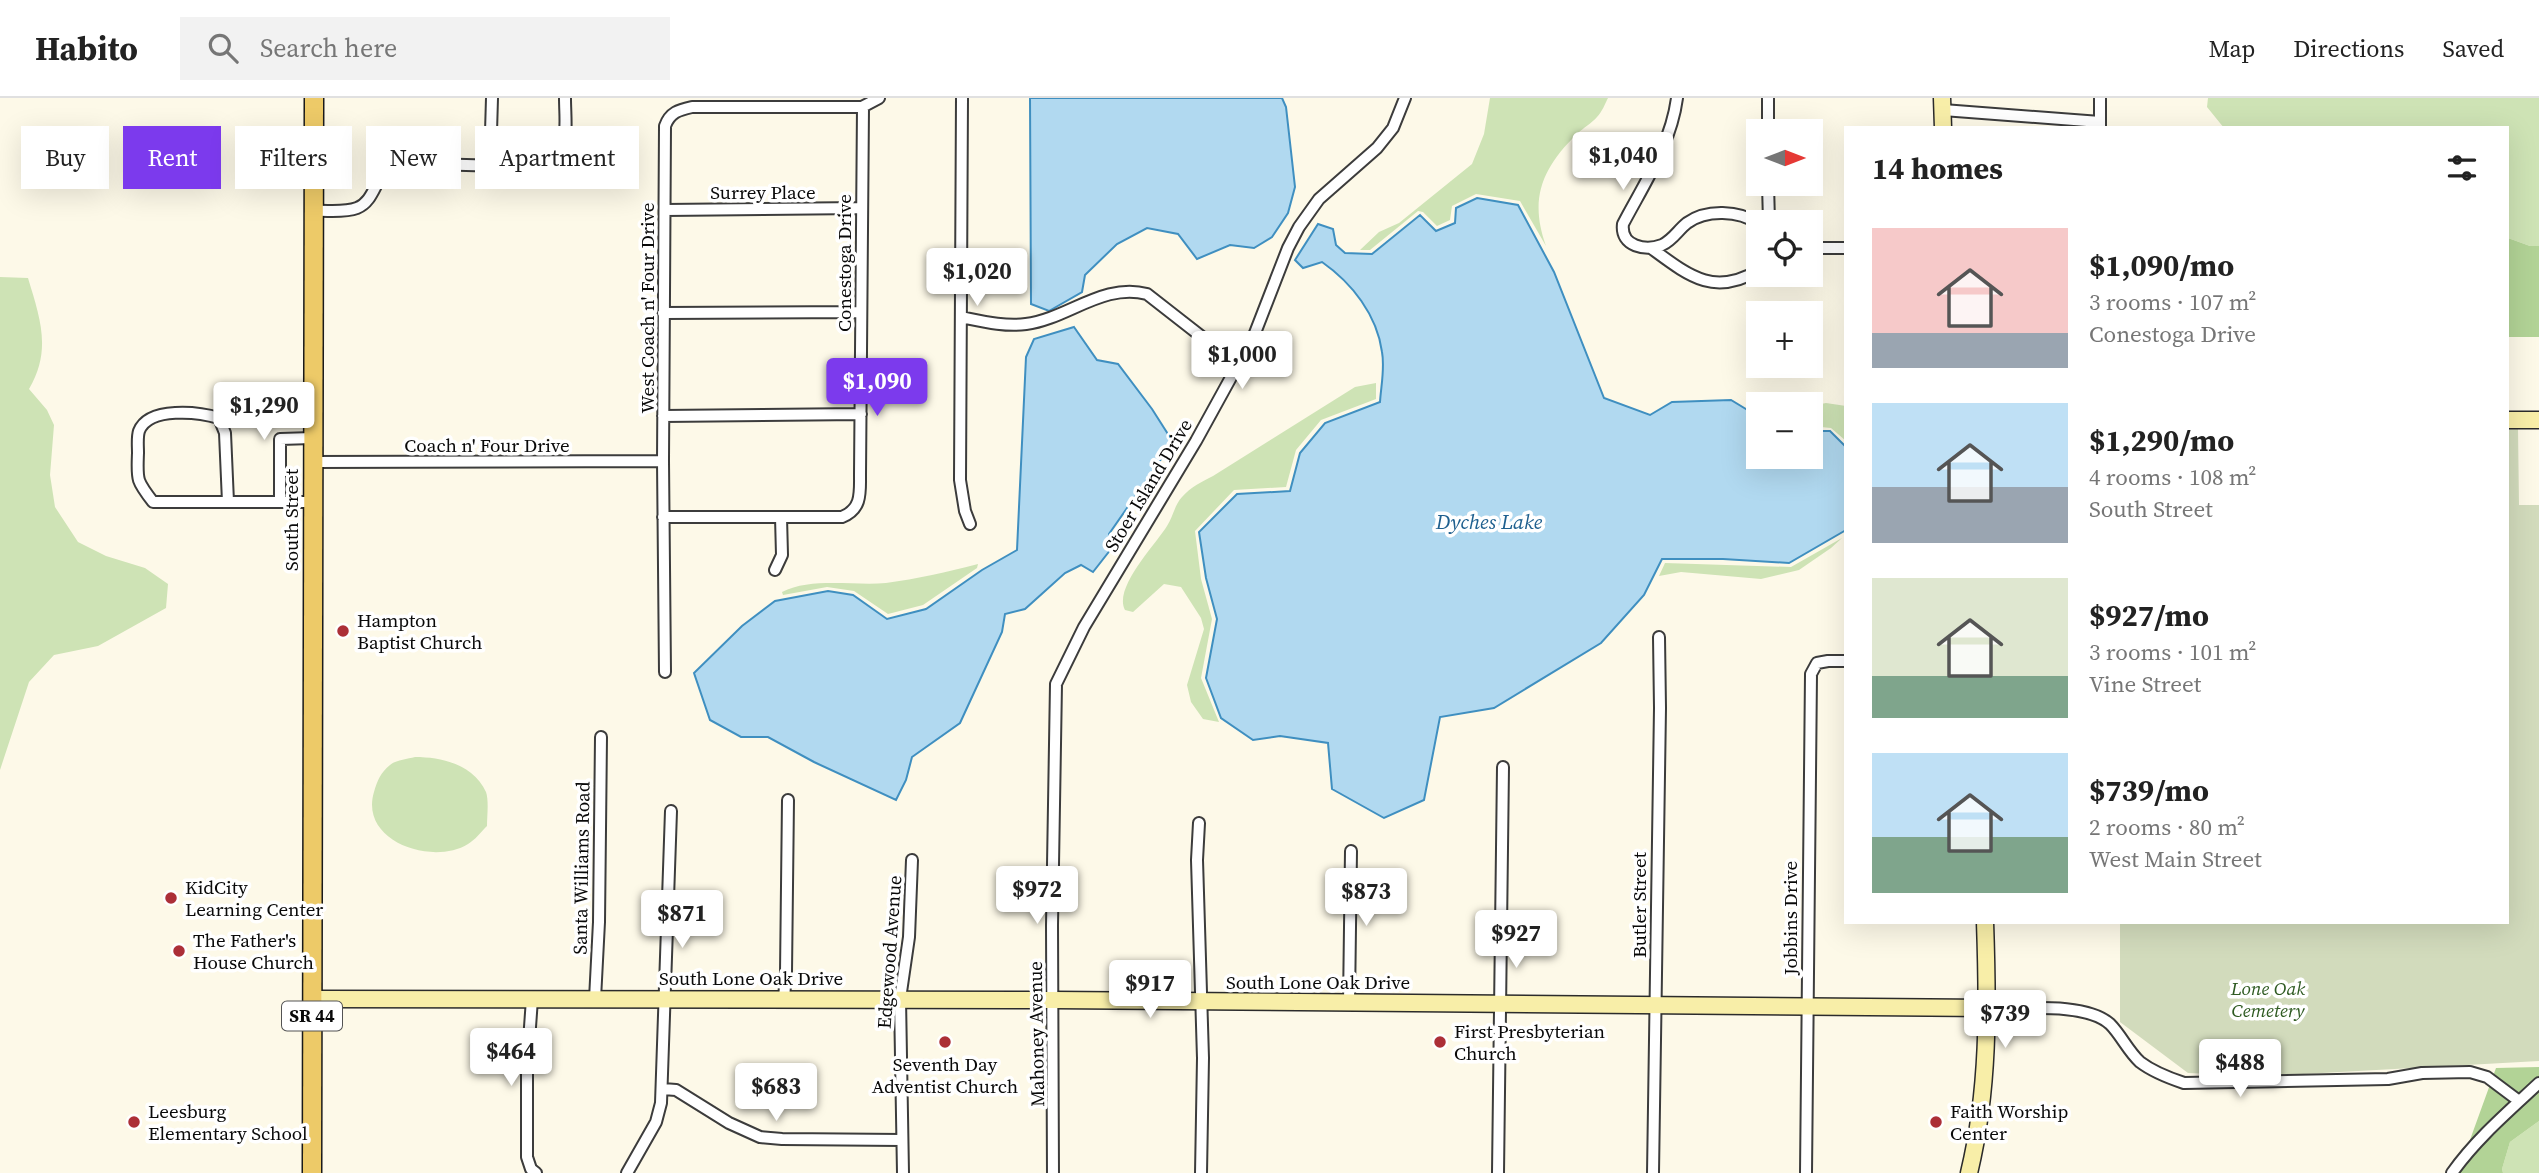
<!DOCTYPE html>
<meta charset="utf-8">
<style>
:root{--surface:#fff;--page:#f2f2f2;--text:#222;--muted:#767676;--line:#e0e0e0;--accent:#7c3aed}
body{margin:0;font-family:"Source Serif 4",serif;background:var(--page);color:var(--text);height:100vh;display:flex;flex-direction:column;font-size:26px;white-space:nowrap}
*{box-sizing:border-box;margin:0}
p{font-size:23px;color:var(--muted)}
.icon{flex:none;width:38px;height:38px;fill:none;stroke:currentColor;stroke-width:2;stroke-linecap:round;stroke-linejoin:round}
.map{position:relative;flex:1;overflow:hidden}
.sheet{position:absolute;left:1844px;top:28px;width:665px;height:798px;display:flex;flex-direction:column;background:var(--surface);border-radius:0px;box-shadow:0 7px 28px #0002}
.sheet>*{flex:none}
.hud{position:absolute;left:21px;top:28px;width:665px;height:63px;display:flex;gap:14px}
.needle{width:46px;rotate:90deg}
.controls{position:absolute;left:1746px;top:21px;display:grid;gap:14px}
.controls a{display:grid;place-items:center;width:77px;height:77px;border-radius:0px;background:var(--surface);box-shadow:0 7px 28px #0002;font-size:35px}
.price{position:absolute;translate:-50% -60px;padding:0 16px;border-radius:7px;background:#fff;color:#222;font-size:23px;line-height:46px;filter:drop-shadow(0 2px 4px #0008)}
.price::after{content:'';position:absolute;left:50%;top:42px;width:21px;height:16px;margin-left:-10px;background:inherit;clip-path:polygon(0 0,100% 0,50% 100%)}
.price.current{background:var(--accent);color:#fff}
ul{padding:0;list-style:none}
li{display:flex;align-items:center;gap:21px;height:175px;padding:0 28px}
li span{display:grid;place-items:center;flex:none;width:196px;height:140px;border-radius:0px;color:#555}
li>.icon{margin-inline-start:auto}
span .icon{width:84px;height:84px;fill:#fffc;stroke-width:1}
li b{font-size:30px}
h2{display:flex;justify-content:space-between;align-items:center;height:84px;padding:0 28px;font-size:30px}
.chip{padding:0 24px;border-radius:0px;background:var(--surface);box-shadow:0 7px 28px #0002;font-size:24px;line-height:63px}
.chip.current{background:var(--accent);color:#fff}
header{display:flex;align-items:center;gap:42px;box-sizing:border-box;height:98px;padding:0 35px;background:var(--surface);border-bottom:2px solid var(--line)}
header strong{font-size:33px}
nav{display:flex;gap:38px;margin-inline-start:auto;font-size:24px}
.search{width:490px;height:63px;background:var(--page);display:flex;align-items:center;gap:18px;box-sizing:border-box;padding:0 24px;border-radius:0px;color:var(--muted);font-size:26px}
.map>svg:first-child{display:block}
</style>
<header>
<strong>Habito</strong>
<div class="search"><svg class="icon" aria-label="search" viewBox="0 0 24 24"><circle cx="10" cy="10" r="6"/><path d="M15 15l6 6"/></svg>Search here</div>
<nav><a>Map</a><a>Directions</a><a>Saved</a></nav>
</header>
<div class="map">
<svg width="2539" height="1075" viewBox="0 0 2539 1075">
<rect width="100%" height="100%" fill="#fdf9e8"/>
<!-- green -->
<path fill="#cee3b5" d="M1490,0H1608C1605,6 1602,14 1597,19C1592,25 1583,30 1577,36C1542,70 1529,101 1546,148L1520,103L1476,96L1452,108L1450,122L1437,128L1423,114L1418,113L1370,152H1360L1379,134L1399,125L1472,66L1484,36Z
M2208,0H2539V148H2530L2508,140V30H2224L2207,9Z
M0,179L28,180C40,220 52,252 29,291L47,312L54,327L50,377L55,409L78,444L106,458L145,470L168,486L166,510L98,548L54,557L29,584L0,672Z
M1376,285V301L1321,322L1296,352L1286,389L1234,392L1195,433L1201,481L1212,521L1201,580L1219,624L1203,621L1191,604L1187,587L1204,531L1201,520L1181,489L1164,486L1133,514L1125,512C1113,490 1156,446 1167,428C1173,419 1175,406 1182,399C1191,389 1201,384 1213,378L1355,289Z
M1826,305L1846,308V343L1831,330L1811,328V308Z
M1842,440L1831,450L1799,472L1761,481L1681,474L1659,478L1665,465L1791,469Z
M978,466L977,470L923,507L888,516L854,493L827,489L783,497L782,494C811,479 854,488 886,485C917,481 947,474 978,466Z
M415,659C442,659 474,667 486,694C489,703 487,718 487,728C481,734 475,742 468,746C433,768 359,744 374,694C377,683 381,674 390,667C396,662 407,661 415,659Z
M2539,1023V1075H2503L2502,1071L2510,1044Z"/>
<!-- forest -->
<path fill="#b2d396" d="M2508,140L2530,148H2539V239H2508Z
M2539,969V1023L2510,1044L2502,1071L2503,1075H2458L2496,970Z"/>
<!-- cemetery -->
<path fill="#d2dbbc" d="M2518,330L2519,407H2539V963L2268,978L2188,975L2120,924V824H2508V331Z"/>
<!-- water -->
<path fill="#b1d9f0" stroke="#3f8fc0" stroke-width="2" d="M1030,0H1282L1286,9L1295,89L1288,115L1272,139L1254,150L1230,147L1197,161L1178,136L1147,130L1117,146L1085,177L1082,194L1049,213L1031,206Z
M1477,100L1518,107L1554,174L1604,300L1650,317L1672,304L1731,302L1759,319V359H1811V333H1830L1846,349V432L1789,465L1723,461H1662L1644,497L1601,545L1494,610L1440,619L1424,702L1384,720L1332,691L1328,645L1280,638L1253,642L1221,620L1206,580L1217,521L1206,480L1199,434L1237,396L1290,393L1300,355L1325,325L1380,304C1381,288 1385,270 1382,254C1377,217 1352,185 1322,164L1303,170L1295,162L1318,126L1333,131L1336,147L1345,155L1372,156L1420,117L1436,133L1455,125L1456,110Z
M1074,229L1097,262L1118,266L1152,311L1173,344L1109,436L1111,451L1093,474L1081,467L1065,475L1025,511L1005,516L1002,534L960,625L912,659L906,682L896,702L814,664L768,639H741L710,622L694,575L742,528L775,503L828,493L853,497L887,521L926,511L982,472L1017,452L1026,259L1034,241Z"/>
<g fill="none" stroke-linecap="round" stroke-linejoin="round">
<defs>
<path id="street" d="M962,0L960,382L965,413L970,426
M1677,0C1671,46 1644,86 1623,126C1620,149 1646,153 1662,147C1673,142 1678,132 1687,125C1706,111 1739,112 1759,126
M1768,0V33
M2100,0V30
M1943,12L2100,24
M490,68L492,0
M1768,86L1769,124
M665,112L862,110
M313,113C327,112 344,115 357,110C377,102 375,73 396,65L532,69C573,69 565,29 565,0
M1651,150C1689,178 1714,199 1759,172
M1811,150H1846
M663,215L861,214
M961,219C981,223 1005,229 1026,226C1067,221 1104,184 1147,196L1220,253L1240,263
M663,318L861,316
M312,364L663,363
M228,404L225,335L219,320C199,314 149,308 139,333C137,339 138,348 138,355C137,382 136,382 153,404H312
M280,404V341L312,340
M663,419H842C862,411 860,395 860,376L863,9
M775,472L782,457L781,419
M665,574L663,363L665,28C670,14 679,12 692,9H862L879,0
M1199,725L1197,762L1203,960L1201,1075
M532,901L527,971V1059L531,1071L536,1075
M595,901L599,824L601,639
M784,901L786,874L788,702
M1349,905L1351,753
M1988,910C2020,911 2086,904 2110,926C2121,937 2128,953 2140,964C2153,974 2169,980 2184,985L2388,981L2422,975L2470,974L2487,979L2519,1003
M663,991L676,992L729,1025L760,1039L782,1041L902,1042
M627,1075L656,1024L661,1005L671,713
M903,1075L900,901L909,839L912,762
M1053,1075L1052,827L1056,586L1084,529L1196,343L1240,263L1255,235L1288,150L1299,129L1319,101L1377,50L1393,30L1405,0
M1498,1075L1503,669
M1653,1075L1660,610L1659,539
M1806,1075L1811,576L1817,565L1828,563H1846
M2452,1075C2476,1041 2509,1013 2539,985"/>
<path id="secondary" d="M1942,0L1943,30
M2508,322H2539
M312,901L1054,902L1988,910
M1969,1075C1989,992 1988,909 1985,824"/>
<path id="primary" d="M312,1075L314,0"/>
</defs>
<!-- street casing -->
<use href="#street" stroke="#3c3c3c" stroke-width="14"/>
<!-- secondary casing -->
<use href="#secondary" stroke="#2b2b2b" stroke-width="19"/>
<!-- primary casing -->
<use href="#primary" stroke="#1a1a1a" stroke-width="21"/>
<!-- street -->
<use href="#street" stroke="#fff" stroke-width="10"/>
<!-- secondary -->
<use href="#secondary" stroke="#f8eea8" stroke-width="16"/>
<!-- primary -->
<use href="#primary" stroke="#edca68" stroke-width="18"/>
</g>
<!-- markers -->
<g fill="#ac2f37" stroke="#fff" stroke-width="2.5">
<circle cx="343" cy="533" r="7"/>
<circle cx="171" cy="800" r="7"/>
<circle cx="179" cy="853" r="7"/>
<circle cx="945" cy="944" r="7"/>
<circle cx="1440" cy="944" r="7"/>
<circle cx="134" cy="1024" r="7"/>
<circle cx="1936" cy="1024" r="7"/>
</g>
<g text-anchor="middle" stroke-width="7" stroke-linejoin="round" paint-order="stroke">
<!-- shield labels -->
<rect fill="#fff" stroke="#535353" stroke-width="2" x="282" y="903.5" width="60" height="29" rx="5"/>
<g font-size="18" font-weight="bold" fill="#090909">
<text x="312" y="924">SR 44</text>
</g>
<!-- street labels -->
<g font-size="19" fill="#090909" stroke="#fff">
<text x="763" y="101">Surrey Place</text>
<text transform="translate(844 165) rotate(-90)" y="7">Conestoga Drive</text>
<text transform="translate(647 210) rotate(-90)" y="7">West Coach n' Four Drive</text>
<text x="487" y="354">Coach n' Four Drive</text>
<text transform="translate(1148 387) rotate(-59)" y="7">Stoer Island Drive</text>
<text transform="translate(291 422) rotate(-90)" y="7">South Street</text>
<text transform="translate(581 770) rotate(-89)" y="7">Santa Williams Road</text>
<text transform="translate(1639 807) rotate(-90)" y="7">Butler Street</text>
<text transform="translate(1790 820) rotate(-90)" y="7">Jobbins Drive</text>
<text transform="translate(889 854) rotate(-86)" y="7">Edgewood Avenue</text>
<text x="751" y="887">South Lone Oak Drive</text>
<text x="1318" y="891">South Lone Oak Drive</text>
<text transform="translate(1036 936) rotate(-91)" y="7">Mahoney Avenue</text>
</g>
<!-- poi labels -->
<g font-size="19" fill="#090909" stroke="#fff" text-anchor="start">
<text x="357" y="529">Hampton<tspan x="357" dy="22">Baptist Church</tspan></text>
<text x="185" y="796">KidCity<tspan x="185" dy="22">Learning Center</tspan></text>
<text x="193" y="849">The Father's<tspan x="193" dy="22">House Church</tspan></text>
<text x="1454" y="940">First Presbyterian<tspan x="1454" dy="22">Church</tspan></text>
<text x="945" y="973" text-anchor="middle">Seventh Day<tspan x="945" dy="22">Adventist Church</tspan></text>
<text x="148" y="1020">Leesburg<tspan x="148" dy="22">Elementary School</tspan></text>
<text x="1950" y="1020">Faith Worship<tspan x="1950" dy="22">Center</tspan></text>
</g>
<!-- park labels -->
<g font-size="19" font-style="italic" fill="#2e5a21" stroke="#fff">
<text x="2268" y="897">Lone Oak<tspan x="2268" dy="22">Cemetery</tspan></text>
</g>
<!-- water labels -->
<g font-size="21" font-style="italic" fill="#1f608f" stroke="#fff">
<text x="1489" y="431">Dyches Lake</text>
</g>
</g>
</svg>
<div class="controls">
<a><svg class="needle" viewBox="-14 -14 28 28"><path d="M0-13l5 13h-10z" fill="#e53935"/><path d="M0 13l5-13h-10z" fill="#767676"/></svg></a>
<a><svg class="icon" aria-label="locate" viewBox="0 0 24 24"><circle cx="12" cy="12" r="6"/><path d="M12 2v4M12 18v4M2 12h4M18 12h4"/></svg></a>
<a>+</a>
<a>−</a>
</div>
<b class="price" style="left:1623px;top:94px">$1,040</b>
<b class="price" style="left:977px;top:210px">$1,020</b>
<b class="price" style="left:1242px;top:293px">$1,000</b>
<b class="price current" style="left:877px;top:320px">$1,090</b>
<b class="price" style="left:264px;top:344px">$1,290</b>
<b class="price" style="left:1037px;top:828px">$972</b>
<b class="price" style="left:1366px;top:830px">$873</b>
<b class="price" style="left:682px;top:852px">$871</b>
<b class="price" style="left:1516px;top:872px">$927</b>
<b class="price" style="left:1150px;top:922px">$917</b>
<b class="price" style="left:2005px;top:952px">$739</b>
<b class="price" style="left:511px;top:990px">$464</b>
<b class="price" style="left:2240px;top:1001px">$488</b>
<b class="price" style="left:776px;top:1025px">$683</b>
<div class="hud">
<a class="chip">Buy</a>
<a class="chip current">Rent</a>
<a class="chip">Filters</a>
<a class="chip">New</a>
<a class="chip">Apartment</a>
</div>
<section class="sheet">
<h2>14 homes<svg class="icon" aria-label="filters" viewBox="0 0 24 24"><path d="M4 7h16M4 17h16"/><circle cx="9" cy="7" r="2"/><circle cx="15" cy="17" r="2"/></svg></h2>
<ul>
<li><span style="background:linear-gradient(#f6c9c9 75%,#9aa5b1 0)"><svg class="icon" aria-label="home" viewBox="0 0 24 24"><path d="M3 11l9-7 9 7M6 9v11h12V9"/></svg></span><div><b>$1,090/mo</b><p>3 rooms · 107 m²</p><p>Conestoga Drive</p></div></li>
<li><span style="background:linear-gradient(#bfe0f5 60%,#9aa5b1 0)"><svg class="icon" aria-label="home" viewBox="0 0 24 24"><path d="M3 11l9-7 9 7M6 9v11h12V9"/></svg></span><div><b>$1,290/mo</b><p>4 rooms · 108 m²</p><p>South Street</p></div></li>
<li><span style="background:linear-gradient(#dfe7d0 70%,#7fa58c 0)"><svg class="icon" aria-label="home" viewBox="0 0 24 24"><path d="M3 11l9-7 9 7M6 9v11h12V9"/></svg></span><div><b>$927/mo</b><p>3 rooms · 101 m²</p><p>Vine Street</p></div></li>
<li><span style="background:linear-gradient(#bfe0f5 60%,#7fa58c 0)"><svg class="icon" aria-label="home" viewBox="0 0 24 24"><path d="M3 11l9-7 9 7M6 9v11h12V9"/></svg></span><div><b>$739/mo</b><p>2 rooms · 80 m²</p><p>West Main Street</p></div></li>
</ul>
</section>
</div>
